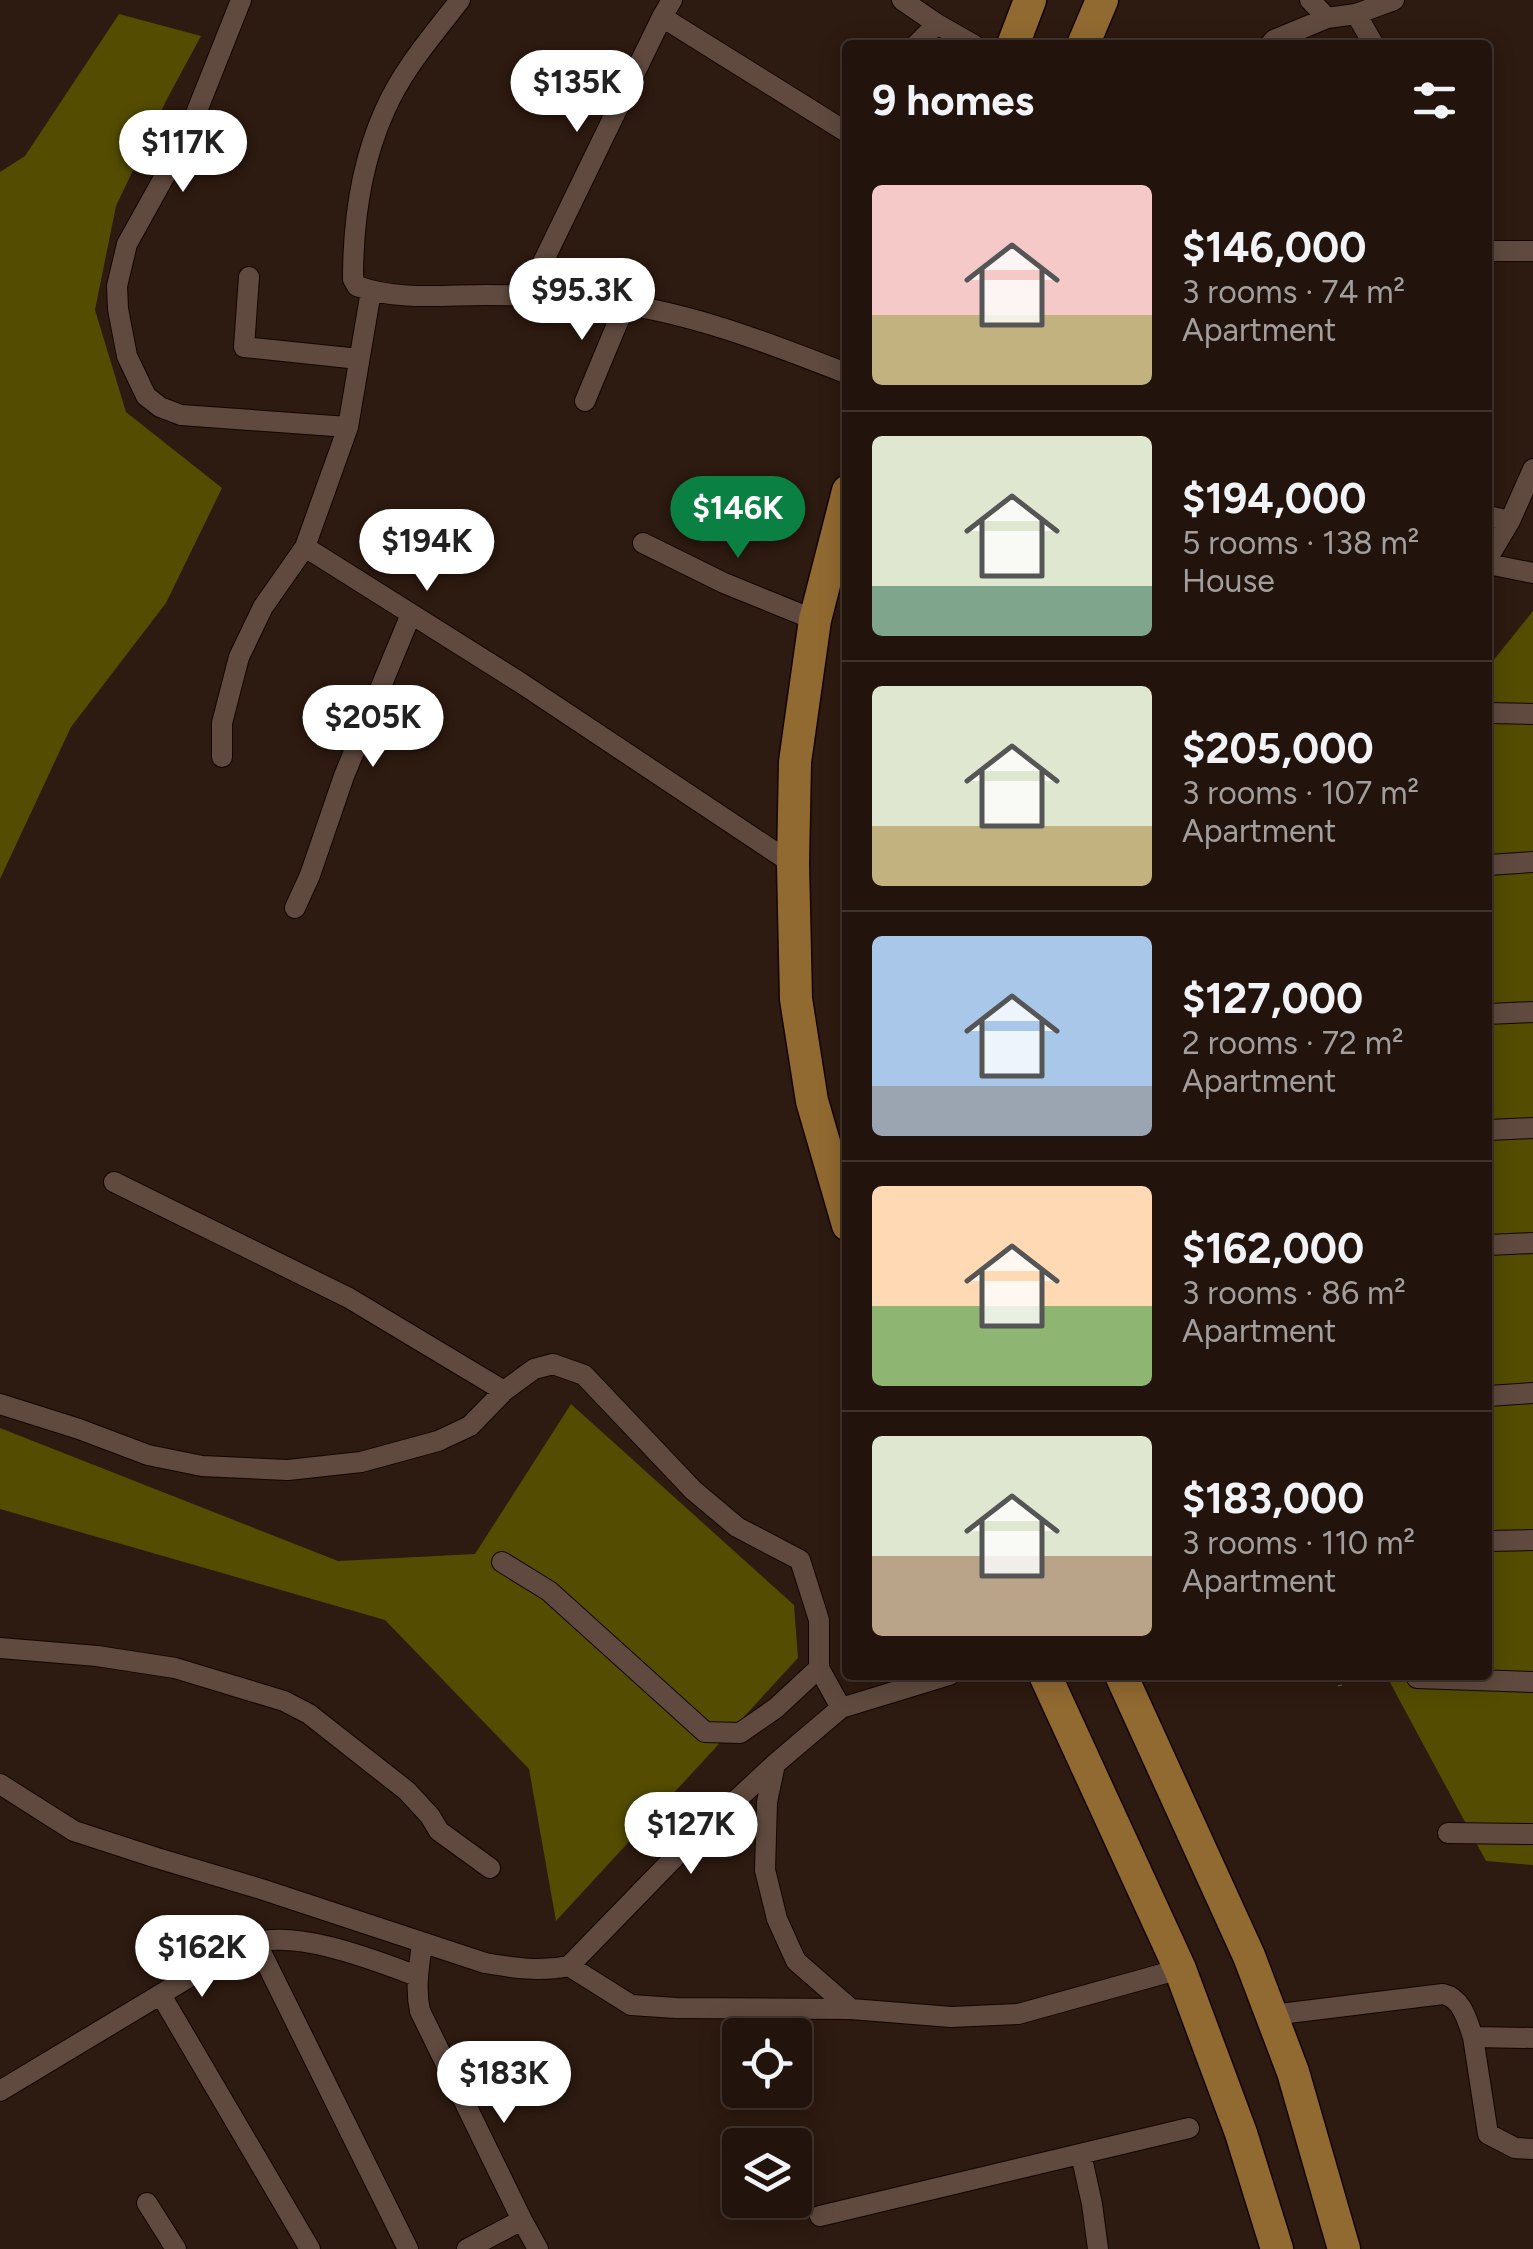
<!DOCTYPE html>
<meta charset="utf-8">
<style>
:root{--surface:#22140c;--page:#2e211a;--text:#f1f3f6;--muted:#a29e9d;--line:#3f332d;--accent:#0b8043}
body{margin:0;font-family:Figtree,sans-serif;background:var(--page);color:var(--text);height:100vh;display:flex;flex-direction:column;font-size:38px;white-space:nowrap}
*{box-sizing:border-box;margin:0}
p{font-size:32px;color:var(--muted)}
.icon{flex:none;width:55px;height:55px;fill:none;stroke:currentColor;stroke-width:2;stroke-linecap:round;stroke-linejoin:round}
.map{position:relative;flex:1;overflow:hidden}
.drawer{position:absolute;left:842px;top:40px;width:650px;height:1640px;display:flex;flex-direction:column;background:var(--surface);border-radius:10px;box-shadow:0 5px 25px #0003,0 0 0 2px var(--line)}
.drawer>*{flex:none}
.tools{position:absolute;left:722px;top:2018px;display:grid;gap:20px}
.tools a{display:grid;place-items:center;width:90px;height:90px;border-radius:10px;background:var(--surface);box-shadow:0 5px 25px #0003,0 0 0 2px var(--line);font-size:50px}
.price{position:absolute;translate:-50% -85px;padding:0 22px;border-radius:35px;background:#fff;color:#222;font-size:32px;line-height:65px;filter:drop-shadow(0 2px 5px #0008)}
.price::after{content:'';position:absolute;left:50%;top:60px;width:30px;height:22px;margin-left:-15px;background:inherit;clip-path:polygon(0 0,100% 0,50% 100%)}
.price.selected{background:var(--accent);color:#fff}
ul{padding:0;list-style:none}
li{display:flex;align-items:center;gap:30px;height:250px;padding:0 30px}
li+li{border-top:2px solid var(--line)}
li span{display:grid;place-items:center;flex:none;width:280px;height:200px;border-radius:10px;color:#555}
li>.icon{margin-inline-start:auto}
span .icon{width:120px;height:120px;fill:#fffc;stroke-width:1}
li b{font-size:42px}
h2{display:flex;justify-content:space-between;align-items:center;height:120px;padding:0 30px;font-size:42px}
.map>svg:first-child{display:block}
</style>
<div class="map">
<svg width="1533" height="2249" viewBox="0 0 1533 2249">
<rect width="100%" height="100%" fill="#2d1a10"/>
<!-- forest -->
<path fill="#534c01" d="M119,14L201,36L167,99L116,206L95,310L126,412L222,488L166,603L71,727L0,879V172L25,156Z
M1533,611V1865L1486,1861L1386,1675H1488V667Z
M571,1404L794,1605L798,1658L556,1921L529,1769L385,1620L0,1509V1428L338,1561L475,1554Z"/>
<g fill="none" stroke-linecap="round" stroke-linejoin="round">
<defs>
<path id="minor" d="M241,0L187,136L127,244L117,286L118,309L127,356L146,396L160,407L181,415L348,427L305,547L521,683L793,864
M460,0C433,35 403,69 385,110C361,163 353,222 353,279L357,286C398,301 443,295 486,295C521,295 557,297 592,300C682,309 764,341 848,374
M902,0L937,24L974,45
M1310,0L1327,18
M1356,14L1374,45
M662,17L848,133
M916,45L937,24
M1270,45L1274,40L1327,18L1356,14L1394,0
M1488,251H1533
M249,277L244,347L359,359
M527,295L662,17L672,0
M585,401L625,305
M348,427L371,291
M1488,516L1510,521L1533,469
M643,543L724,583L815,620
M1488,558L1510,521
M1488,564L1533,573
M1488,713L1533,714
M222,757V723L239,657L263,607L305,547
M1488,865L1533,862
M295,908L310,875L344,776L411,614
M1488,1014L1533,1012
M1488,1130L1533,1128
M114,1182L349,1298L504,1391
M1488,1245L1533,1243
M1488,1396L1533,1393
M0,1404L79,1429L148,1455L202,1466L288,1470L361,1462L438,1441L470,1426L504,1391L534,1369L553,1364L584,1375L693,1490L737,1527L800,1560L819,1620V1668L841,1708
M1488,1541L1533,1540
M502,1562L549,1591L705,1732L740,1733L776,1708L819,1668
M0,1648L97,1656L175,1668L284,1701L309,1714L407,1791L430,1816L439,1831L490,1868
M1417,1678L1533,1682
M775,1764L767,1802L765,1870L777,1919L796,1961L851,2009
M0,1784L74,1831L157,1858L261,1889L485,1963C514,1968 540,1972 569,1966L675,1857L775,1764L841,1708L949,1675
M1448,1833L1533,1834
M256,1942L408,2249
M422,1944C419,1967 415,1988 420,2011L522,2220L467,2249
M569,1966L631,2005L676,2008L851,2009L951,2017L1018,2014L1180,1969
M161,1995L310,2249
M1272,2015L1443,1994C1462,1998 1467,2020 1473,2037L1533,2038
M1473,2037L1488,2134L1515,2148L1533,2149
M0,2091L231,1952C238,1949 246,1945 253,1943C299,1930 374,1960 417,1976
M1081,2154L1092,2204L1098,2249
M147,2203L176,2249
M820,2216L1189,2128
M522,2220L538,2249"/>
<path id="primary" d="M1013,45L1030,0
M1083,45L1102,0
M848,491L815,620L795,762L793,864L796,999L812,1101L848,1225
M1045,1675L1180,1969L1241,2133L1277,2249
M1121,1675L1249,1956L1293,2072L1344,2249"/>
</defs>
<!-- minor casing -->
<use href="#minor" stroke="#140500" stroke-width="22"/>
<!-- primary casing -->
<use href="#primary" stroke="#140500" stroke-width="35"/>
<!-- path -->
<path stroke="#6b5a51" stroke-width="4" stroke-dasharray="5 5" stroke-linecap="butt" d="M1338,1675L1340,1686"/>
<!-- minor -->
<use href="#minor" stroke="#604a3f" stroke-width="20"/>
<!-- primary -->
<use href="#primary" stroke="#916a31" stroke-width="32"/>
</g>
</svg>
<div class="tools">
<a><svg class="icon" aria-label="locate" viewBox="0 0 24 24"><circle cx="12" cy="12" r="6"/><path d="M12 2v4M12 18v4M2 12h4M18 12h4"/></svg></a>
<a><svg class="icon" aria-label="layers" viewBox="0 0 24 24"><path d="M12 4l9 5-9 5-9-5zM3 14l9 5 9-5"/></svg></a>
</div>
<b class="price" style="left:577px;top:135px">$135K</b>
<b class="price" style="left:183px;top:195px">$117K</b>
<b class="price" style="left:582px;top:343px">$95.3K</b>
<b class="price selected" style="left:738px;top:561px">$146K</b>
<b class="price" style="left:427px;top:594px">$194K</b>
<b class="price" style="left:373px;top:770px">$205K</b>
<b class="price" style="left:691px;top:1877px">$127K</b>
<b class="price" style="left:202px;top:2000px">$162K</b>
<b class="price" style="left:504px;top:2126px">$183K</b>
<section class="drawer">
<h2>9 homes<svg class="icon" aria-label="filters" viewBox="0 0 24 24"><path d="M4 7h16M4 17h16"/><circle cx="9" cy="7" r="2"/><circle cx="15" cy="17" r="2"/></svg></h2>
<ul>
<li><span style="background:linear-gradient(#f6c9c9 65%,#c2b280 0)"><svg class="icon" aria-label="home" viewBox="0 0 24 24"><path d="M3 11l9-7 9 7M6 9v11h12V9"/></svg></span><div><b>$146,000</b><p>3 rooms · 74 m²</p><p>Apartment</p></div></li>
<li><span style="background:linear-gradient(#dfe7d0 75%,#7fa58c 0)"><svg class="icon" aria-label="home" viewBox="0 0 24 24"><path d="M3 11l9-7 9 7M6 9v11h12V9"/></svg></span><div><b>$194,000</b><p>5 rooms · 138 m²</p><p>House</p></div></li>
<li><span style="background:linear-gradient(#dfe7d0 70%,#c2b280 0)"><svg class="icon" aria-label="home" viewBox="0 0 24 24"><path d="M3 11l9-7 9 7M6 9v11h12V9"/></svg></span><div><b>$205,000</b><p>3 rooms · 107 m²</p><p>Apartment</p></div></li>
<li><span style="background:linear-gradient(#a9c7e8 75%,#9aa5b1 0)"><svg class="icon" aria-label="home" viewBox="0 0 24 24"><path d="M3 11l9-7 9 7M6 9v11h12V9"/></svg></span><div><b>$127,000</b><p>2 rooms · 72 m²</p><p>Apartment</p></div></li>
<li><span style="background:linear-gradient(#ffd9b3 60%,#8fb573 0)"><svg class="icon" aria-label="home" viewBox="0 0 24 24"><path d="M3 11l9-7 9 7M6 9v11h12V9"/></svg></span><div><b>$162,000</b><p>3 rooms · 86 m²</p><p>Apartment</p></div></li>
<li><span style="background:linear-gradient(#dfe7d0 60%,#b9a48a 0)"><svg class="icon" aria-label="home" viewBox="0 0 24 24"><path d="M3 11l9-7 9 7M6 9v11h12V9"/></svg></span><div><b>$183,000</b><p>3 rooms · 110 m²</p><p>Apartment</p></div></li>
</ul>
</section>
</div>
